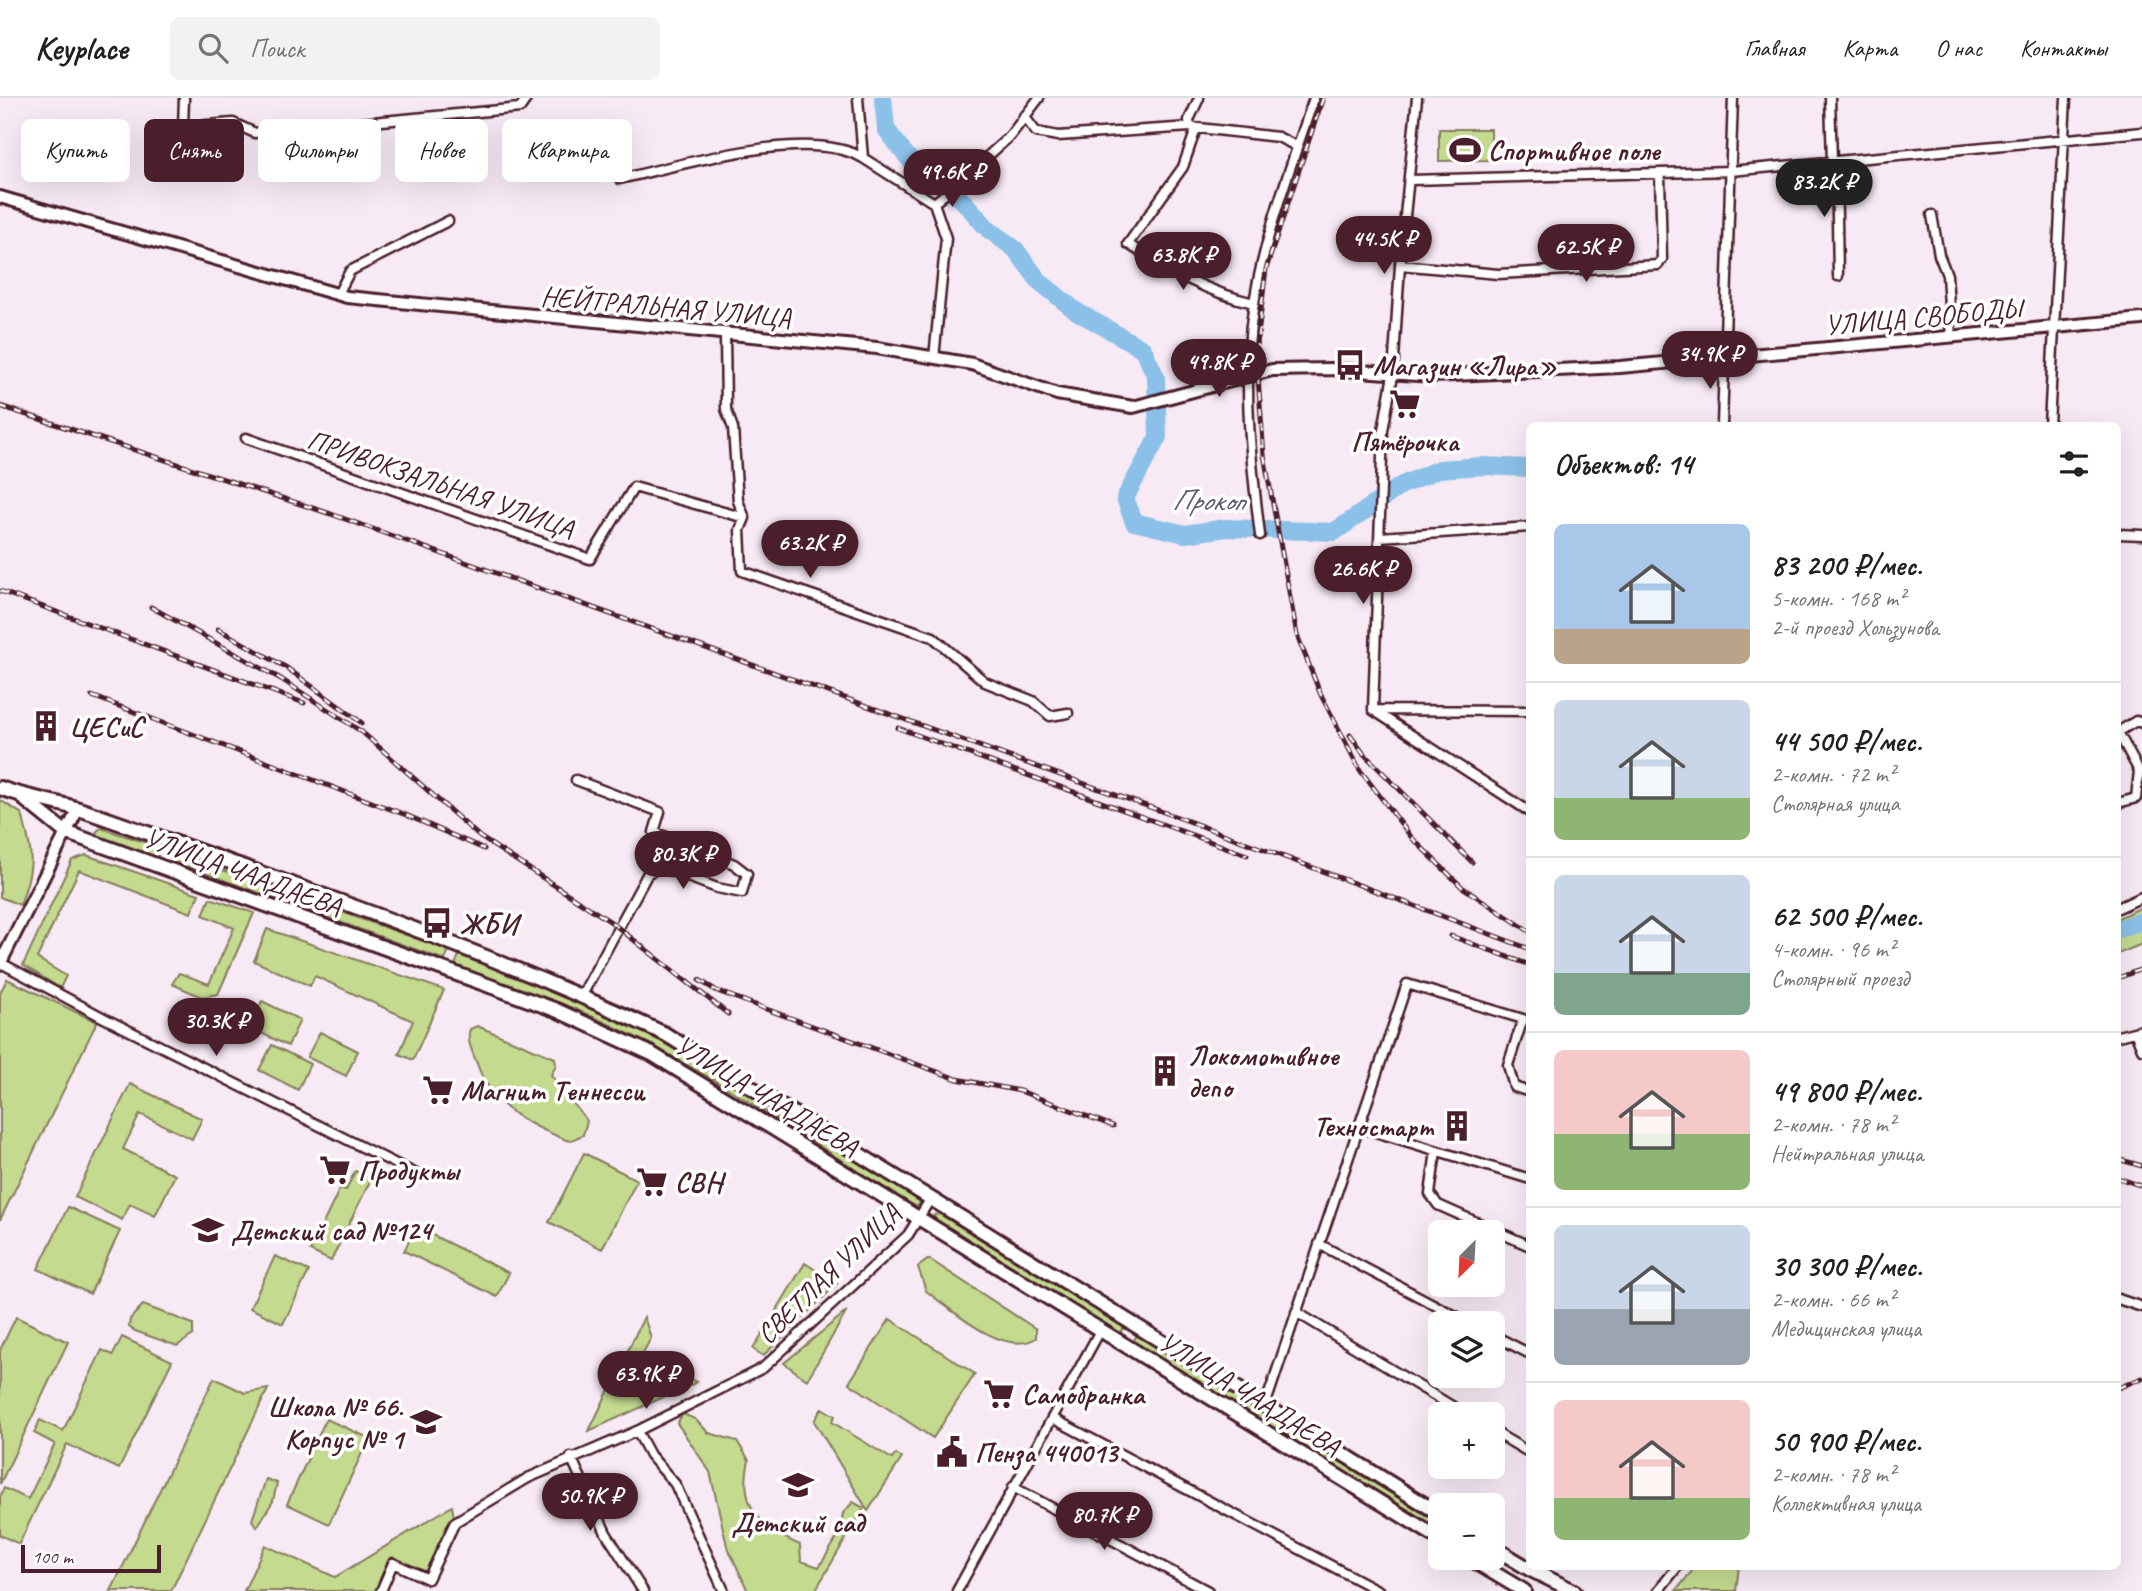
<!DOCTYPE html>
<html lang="ru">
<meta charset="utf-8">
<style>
:root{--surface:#fff;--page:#f2f2f2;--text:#202124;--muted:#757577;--line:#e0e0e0;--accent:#4a1f2b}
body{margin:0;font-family:Caveat,sans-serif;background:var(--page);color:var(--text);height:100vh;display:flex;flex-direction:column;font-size:26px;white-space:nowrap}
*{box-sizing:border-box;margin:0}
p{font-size:23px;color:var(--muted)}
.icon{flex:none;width:38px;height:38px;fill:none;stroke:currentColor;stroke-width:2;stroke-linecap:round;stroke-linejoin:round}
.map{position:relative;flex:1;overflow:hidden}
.side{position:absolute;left:1526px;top:324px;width:595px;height:1148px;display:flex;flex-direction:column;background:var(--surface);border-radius:10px;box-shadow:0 7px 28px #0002}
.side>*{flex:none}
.hud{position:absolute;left:21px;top:21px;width:665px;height:63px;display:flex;gap:14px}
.needle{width:46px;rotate:204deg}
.tools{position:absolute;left:1428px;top:1122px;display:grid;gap:14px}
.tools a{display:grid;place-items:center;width:77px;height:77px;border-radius:10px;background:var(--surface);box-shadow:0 7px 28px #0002;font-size:35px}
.scale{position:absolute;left:21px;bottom:18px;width:140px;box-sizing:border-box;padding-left:7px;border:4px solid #4a1f2b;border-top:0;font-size:19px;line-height:24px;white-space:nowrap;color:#4a1f2b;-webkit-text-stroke:5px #fff;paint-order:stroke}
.price{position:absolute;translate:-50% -60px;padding:0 16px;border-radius:24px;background:var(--accent);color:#fff;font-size:23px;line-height:46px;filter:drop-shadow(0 2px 4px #0008)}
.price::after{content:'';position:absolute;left:50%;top:42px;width:21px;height:16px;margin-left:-10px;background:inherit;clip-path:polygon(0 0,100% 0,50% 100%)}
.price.on{background:#222;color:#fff}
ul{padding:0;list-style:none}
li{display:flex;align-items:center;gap:21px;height:175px;padding:0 28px}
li+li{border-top:2px solid var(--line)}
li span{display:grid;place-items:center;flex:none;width:196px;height:140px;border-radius:10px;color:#555}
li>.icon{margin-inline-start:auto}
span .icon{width:84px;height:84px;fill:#fffc;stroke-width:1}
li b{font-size:30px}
h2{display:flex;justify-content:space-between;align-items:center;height:84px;padding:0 28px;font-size:30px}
.pill{padding:0 24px;border-radius:10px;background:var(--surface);box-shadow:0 7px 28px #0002;font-size:24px;line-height:63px}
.pill.on{background:var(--accent);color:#fff}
header{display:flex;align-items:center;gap:42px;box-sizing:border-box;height:98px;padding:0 35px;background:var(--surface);border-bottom:2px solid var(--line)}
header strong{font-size:33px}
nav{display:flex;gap:38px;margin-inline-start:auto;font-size:24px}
.search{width:490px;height:63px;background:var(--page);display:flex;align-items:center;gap:18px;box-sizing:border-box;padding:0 24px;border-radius:10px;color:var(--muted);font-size:26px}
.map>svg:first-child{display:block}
</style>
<header>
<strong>Keyplace</strong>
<div class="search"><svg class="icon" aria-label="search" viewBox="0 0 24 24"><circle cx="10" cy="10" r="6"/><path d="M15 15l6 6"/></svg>Поиск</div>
<nav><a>Главная</a><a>Карта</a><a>О нас</a><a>Контакты</a></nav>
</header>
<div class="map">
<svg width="2142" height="1493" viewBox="0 0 2142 1493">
<rect width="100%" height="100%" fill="#f7eaf5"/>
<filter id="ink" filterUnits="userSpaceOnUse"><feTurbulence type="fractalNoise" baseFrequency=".0143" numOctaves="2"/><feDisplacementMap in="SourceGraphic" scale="14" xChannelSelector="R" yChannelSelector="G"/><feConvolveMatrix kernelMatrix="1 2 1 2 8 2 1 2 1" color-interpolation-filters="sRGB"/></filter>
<g filter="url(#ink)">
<!-- green -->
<path fill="#c3da8f" stroke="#867c5d" stroke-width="2" d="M1439,31H1491V62L1439,63Z
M0,702L22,716C33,758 35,766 20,807L0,799Z
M101,730L160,749L157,761L98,740L96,734Z
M174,755L449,852L445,862L171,763Z
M86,757L199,796L191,815L79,772L37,860L66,878L60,890L23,867L72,762Z
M210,800L254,815L218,896L202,899L172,886L179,875L209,886L234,830L203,817Z
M2142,809V846L2118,856V820Z
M267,831L444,892L413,962L399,956L413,923L315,878L310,888L254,863Z
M459,857C502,874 547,889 589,908C705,960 813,1035 920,1103L919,1107L915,1109C818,1049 722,981 619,931C567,905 510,887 455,867Z
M7,881L97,924L0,1122V895Z
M262,903L300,922L288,948L249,929Z
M477,928L555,960L556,967L551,977L587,1023L583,1037L569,1043C526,1026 491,1009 476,963C472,953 466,941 470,931Z
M320,934L358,953L346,978L307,959Z
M272,947L310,966L298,992L259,972Z
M130,986L202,1021L192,1041L140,1016L123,1051L175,1077L155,1118L130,1106L122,1122L75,1099Z
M584,1055L637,1082L602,1151L549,1124Z
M362,1070L374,1075L331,1163L310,1153L340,1090L346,1092L355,1073L360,1075Z
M68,1109L120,1133L90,1196L38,1171Z
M939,1116L1124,1229L1120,1236L935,1122L934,1117Z
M416,1129L509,1175L497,1199L404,1153Z
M275,1158L309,1173L283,1226L250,1210Z
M929,1161L1036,1231V1240C1004,1260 952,1212 926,1193L918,1169Z
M805,1165L837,1186L763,1258L753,1251Z
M143,1207L193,1226V1237L177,1248L135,1233L129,1229L130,1221Z
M847,1213L807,1282L784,1265Z
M16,1219L68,1244L0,1386V1252Z
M644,1219L651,1240L643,1255L697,1284L589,1333Z
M890,1221L975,1276L933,1340L849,1285Z
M1137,1237L1440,1426V1435L1133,1244Z
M122,1239L172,1263L119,1371L67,1346L19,1446L0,1437V1399L4,1390L28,1401L55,1346L34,1335L40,1322L63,1333L102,1252L113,1257Z
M214,1280L245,1295L268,1291L171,1493H111Z
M822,1310L835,1318L832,1324L892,1361L896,1356L902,1360L868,1413L814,1323Z
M683,1316L695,1321L709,1335L737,1343L749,1362C738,1408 760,1430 800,1447L801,1463L819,1469L840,1435L843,1415L853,1404L864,1410L815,1493H748L727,1448L710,1374L677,1325Z
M326,1321L369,1340L329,1426L287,1406Z
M266,1381L277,1385L273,1403L257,1429L252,1422Z
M452,1408L455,1424L428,1481L394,1465L381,1493H244L265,1447L335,1479Z
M1696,1468H1739L1736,1493H1676Z"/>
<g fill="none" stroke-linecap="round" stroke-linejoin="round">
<!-- river -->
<path stroke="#8bc0e8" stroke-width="18" d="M883,0L886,31L909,61L964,104L988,131L1015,151L1040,184L1076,213L1143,251L1156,279L1158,339L1125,400L1134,424L1185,436L1226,430L1334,434L1402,387L1439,371L1483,368L1530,370
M2118,831L2142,823"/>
<defs>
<path id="street" d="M858,0L863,60L934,105L946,140L934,260
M1830,0L1832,63
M1024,18L1036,34L1058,38L1190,29L1278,39L1298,49
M183,29L184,0
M1190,29L1189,22L1199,0
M1196,31L1183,69L1128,146C1167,171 1208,195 1254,205
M177,41L183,29L233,25L255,35L520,10L527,0
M1836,63L1838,178
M620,81C682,67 807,28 863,60
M1411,82L1731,73L2142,34
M955,88L1010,38L1039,0
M934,105L944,97
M1932,117L1939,157L1947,177L1951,238
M1400,167L1498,176L1658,167L1662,161L1660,76
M338,196L350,173L448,123
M725,237L726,311L733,330L738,403L745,420L740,432L742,473L933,539L985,584L1033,603L1050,618L1068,615
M1722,327L1733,0
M2049,327L2066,0
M246,340L590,461L634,389L745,420
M2118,436L2142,437
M1260,437C1251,364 1242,284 1253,212C1263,140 1291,69 1314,0
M1380,439L1530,429
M1373,612L1383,332L1393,277L1400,167L1417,0
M1373,612L1530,714
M1373,612L1530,613
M576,682L660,714L654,734L734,766L747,776L742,795L717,790L661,769L648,775L582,897
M2118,705L2136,700L2139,673L2118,634L2136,623L2142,625
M2118,810L2142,799
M1,865L104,920L420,1078
M2135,934L2142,951
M2118,938L2142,932
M1359,1029L1530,1081
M1436,1053L1430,1096L1438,1107L1530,1148
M1319,1146L1469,1225
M2118,1201L2142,1209
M1296,1214L1465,1316
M1493,1237L1530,1256
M1265,1308L1407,886L1523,921L1508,967L1514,989L1530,994
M1052,1320L1379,1493
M637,1333L650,1357L675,1386L724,1493
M1493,1333L1530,1355
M571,1359L606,1435L643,1493
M1013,1389L1208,1493
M381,1493L393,1465L428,1481L455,1424L528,1380L637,1333L763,1270L908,1137L931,1100
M957,1493L1101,1231
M1658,1493L1678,1468"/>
<path id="secondary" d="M0,99L347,199L877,250L972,266L1057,296L1133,309L1272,272L1330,271L1432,278L1620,269L2142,221
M0,866L78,711"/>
<path id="primary" d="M0,690C27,700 55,703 82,712C278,781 477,848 665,936L1440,1416
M23,700L65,734L556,912L652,956L1440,1441
M1493,1449L1531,1472L1574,1493
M1469,1460L1524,1493"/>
</defs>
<!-- street casing -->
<use href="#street" stroke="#4a1f2b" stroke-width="13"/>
<!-- secondary casing -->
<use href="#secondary" stroke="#4a1f2b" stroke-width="16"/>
<!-- primary casing -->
<use href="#primary" stroke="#4a1f2b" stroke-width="18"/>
<!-- street -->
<use href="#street" stroke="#fff" stroke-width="8"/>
<!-- secondary -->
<use href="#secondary" stroke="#fff" stroke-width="10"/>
<!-- primary -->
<use href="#primary" stroke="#fff" stroke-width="12"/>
<defs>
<path id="rail" d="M1323,0L1266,171L1256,254L1264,357L1297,537L1321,597L1360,672L1412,740L1462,789L1529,833
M0,308L331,416L1183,721L1530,851
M0,493L304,605
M151,509L281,581L362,634L480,739L611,824L728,916
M218,531L287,570L362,625
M92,598L406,717L484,751
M898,630L1247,757
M1350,637L1364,656L1472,764
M1451,838L1530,867
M2118,880L2142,871
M699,882L717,893L957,981L1020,993L1113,1028
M2118,1061L2142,1068
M2118,1080L2142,1088
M2118,1290L2142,1280"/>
</defs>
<!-- rail casing -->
<use href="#rail" stroke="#4a1f2b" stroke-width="5"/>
<!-- rail -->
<use href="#rail" stroke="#fff" stroke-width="2.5" stroke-dasharray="8" stroke-linecap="butt"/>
</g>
</g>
<!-- icons -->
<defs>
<symbol id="stadium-bare" viewBox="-9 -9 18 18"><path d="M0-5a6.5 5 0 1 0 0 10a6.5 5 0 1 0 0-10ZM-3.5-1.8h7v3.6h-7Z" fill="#4a1f2b" stroke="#fff" stroke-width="2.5" paint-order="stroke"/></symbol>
<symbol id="bus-bare" viewBox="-9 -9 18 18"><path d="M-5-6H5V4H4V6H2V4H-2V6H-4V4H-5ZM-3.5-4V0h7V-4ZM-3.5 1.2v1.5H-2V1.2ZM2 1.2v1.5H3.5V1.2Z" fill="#4a1f2b" stroke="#fff" stroke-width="2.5" paint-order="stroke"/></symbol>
<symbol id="supermarket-bare" viewBox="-9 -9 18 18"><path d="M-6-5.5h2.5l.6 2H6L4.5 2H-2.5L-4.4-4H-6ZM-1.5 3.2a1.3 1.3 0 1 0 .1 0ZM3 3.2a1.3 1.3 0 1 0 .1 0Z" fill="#4a1f2b" stroke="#fff" stroke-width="2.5" paint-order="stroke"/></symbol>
<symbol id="building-bare" viewBox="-9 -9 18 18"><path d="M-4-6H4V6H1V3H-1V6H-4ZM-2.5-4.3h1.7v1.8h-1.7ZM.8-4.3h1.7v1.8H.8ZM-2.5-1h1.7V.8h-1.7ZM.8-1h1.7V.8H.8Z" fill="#4a1f2b" stroke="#fff" stroke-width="2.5" paint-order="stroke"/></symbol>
<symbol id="school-bare" viewBox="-9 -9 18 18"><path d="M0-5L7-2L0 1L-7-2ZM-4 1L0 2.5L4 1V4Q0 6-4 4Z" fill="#4a1f2b" stroke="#fff" stroke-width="2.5" paint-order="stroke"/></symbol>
<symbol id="civic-bare" viewBox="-9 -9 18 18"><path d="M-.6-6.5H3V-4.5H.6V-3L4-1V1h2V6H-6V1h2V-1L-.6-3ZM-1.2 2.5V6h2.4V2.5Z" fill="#4a1f2b" stroke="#fff" stroke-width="2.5" paint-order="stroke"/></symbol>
</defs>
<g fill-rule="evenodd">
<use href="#stadium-bare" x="1443" y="30" width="44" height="44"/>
<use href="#bus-bare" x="1328" y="245" width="44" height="44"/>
<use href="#supermarket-bare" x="1383" y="284" width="44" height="44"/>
<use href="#building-bare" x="24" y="606" width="44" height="44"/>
<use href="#bus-bare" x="415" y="803" width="44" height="44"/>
<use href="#building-bare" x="1143" y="951" width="44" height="44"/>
<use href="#supermarket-bare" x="416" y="970" width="44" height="44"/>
<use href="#building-bare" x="1435" y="1006" width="44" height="44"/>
<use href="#supermarket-bare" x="313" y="1050" width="44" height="44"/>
<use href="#supermarket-bare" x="630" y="1062" width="44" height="44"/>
<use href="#school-bare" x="186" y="1110" width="44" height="44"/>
<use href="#supermarket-bare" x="977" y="1274" width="44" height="44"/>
<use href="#school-bare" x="404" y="1302" width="44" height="44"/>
<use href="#civic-bare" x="930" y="1332" width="44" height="44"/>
<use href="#school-bare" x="776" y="1365" width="44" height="44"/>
</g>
<g text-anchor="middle" stroke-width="7" stroke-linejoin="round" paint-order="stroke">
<!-- poi labels -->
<g font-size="28" font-weight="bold" fill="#4a1f2b" stroke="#fff" text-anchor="start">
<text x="1488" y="62">Спортивное поле</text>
<text x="1373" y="277">Магазин «Лира»</text>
<text x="1405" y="353" text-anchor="middle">Пятёрочка</text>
<text x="69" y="638">ЦЕСиС</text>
<text x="460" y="835">ЖБИ</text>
<text x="1188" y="967">Локомотивное<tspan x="1188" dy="32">депо</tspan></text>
<text x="461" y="1002">Магнит Теннесси</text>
<text x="1434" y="1038" text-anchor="end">Техностарт</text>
<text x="358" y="1082">Продукты</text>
<text x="675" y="1094">СВН</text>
<text x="231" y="1142">Детский сад №124</text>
<text x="1022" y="1306">Самобранка</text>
<text x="403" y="1318" text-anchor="end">Школа № 66.<tspan x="403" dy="32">Корпус № 1</tspan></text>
<text x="975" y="1364">Пенза 440013</text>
<text x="798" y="1434" text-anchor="middle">Детский сад</text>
</g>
<!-- street labels -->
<g font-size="28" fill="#4a1f2b" stroke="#fff">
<text transform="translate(666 208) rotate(5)" y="10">НЕЙТРАЛЬНАЯ УЛИЦА</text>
<text transform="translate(1923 218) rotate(-5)" y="10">УЛИЦА СВОБОДЫ</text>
<text transform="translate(441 385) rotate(19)" y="10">ПРИВОКЗАЛЬНАЯ УЛИЦА</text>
<text transform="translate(243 773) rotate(20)" y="10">УЛИЦА ЧААДАЕВА</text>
<text transform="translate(767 997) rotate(31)" y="10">УЛИЦА ЧААДАЕВА</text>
<text transform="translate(828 1175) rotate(-44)" y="10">СВЕТЛАЯ УЛИЦА</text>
<text transform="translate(1250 1295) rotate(32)" y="10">УЛИЦА ЧААДАЕВА</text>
</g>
<!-- water labels -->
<g font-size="30" font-style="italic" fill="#61576d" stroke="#fff">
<text transform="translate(1208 402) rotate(1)" y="10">Прокоп</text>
</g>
</g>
</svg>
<div class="tools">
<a><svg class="needle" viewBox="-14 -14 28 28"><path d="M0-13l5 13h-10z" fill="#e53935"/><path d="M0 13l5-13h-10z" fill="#757577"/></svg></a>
<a><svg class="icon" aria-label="layers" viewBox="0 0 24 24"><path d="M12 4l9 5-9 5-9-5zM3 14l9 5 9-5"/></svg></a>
<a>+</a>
<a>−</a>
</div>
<div class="scale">100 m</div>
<b class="price" style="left:952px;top:111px">49.6K ₽</b>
<b class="price on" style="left:1824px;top:121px">83.2K ₽</b>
<b class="price" style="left:1384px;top:178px">44.5K ₽</b>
<b class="price" style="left:1586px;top:186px">62.5K ₽</b>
<b class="price" style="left:1183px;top:194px">63.8K ₽</b>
<b class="price" style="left:1710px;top:293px">34.9K ₽</b>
<b class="price" style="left:1219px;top:301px">49.8K ₽</b>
<b class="price" style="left:810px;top:482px">63.2K ₽</b>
<b class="price" style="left:1363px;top:508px">26.6K ₽</b>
<b class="price" style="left:683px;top:793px">80.3K ₽</b>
<b class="price" style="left:216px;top:960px">30.3K ₽</b>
<b class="price" style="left:646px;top:1313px">63.9K ₽</b>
<b class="price" style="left:590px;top:1435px">50.9K ₽</b>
<b class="price" style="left:1104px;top:1454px">80.7K ₽</b>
<div class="hud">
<a class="pill">Купить</a>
<a class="pill on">Снять</a>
<a class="pill">Фильтры</a>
<a class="pill">Новое</a>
<a class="pill">Квартира</a>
</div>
<section class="side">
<h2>Объектов: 14<svg class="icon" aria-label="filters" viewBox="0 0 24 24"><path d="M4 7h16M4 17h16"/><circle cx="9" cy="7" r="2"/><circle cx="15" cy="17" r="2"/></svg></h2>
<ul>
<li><span style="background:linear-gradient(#a9c7e8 75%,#b9a48a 0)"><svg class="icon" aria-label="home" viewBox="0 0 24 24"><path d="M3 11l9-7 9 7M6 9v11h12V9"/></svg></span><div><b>83 200 ₽/мес.</b><p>5-комн. · 168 m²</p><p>2-й проезд Хользунова</p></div></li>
<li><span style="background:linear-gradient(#c9d6e8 70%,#8fb573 0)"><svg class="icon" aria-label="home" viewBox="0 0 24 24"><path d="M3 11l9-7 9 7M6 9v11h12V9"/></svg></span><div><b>44 500 ₽/мес.</b><p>2-комн. · 72 m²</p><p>Столярная улица</p></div></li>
<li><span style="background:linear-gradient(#c9d6e8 70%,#7fa58c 0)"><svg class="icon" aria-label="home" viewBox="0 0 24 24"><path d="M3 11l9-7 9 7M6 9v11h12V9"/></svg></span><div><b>62 500 ₽/мес.</b><p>4-комн. · 96 m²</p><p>Столярный проезд</p></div></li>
<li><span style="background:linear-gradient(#f6c9c9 60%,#8fb573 0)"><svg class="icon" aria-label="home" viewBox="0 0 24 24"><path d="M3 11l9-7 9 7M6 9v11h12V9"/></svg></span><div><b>49 800 ₽/мес.</b><p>2-комн. · 78 m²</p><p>Нейтральная улица</p></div></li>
<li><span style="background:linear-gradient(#c9d6e8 60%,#9aa5b1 0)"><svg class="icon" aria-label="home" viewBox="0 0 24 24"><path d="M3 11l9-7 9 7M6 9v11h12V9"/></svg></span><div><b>30 300 ₽/мес.</b><p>2-комн. · 66 m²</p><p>Медицинская улица</p></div></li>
<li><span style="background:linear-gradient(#f6c9c9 70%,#8fb573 0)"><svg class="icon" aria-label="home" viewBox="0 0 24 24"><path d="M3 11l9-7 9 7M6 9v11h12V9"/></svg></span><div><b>50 900 ₽/мес.</b><p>2-комн. · 78 m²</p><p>Коллективная улица</p></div></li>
</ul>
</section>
</div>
